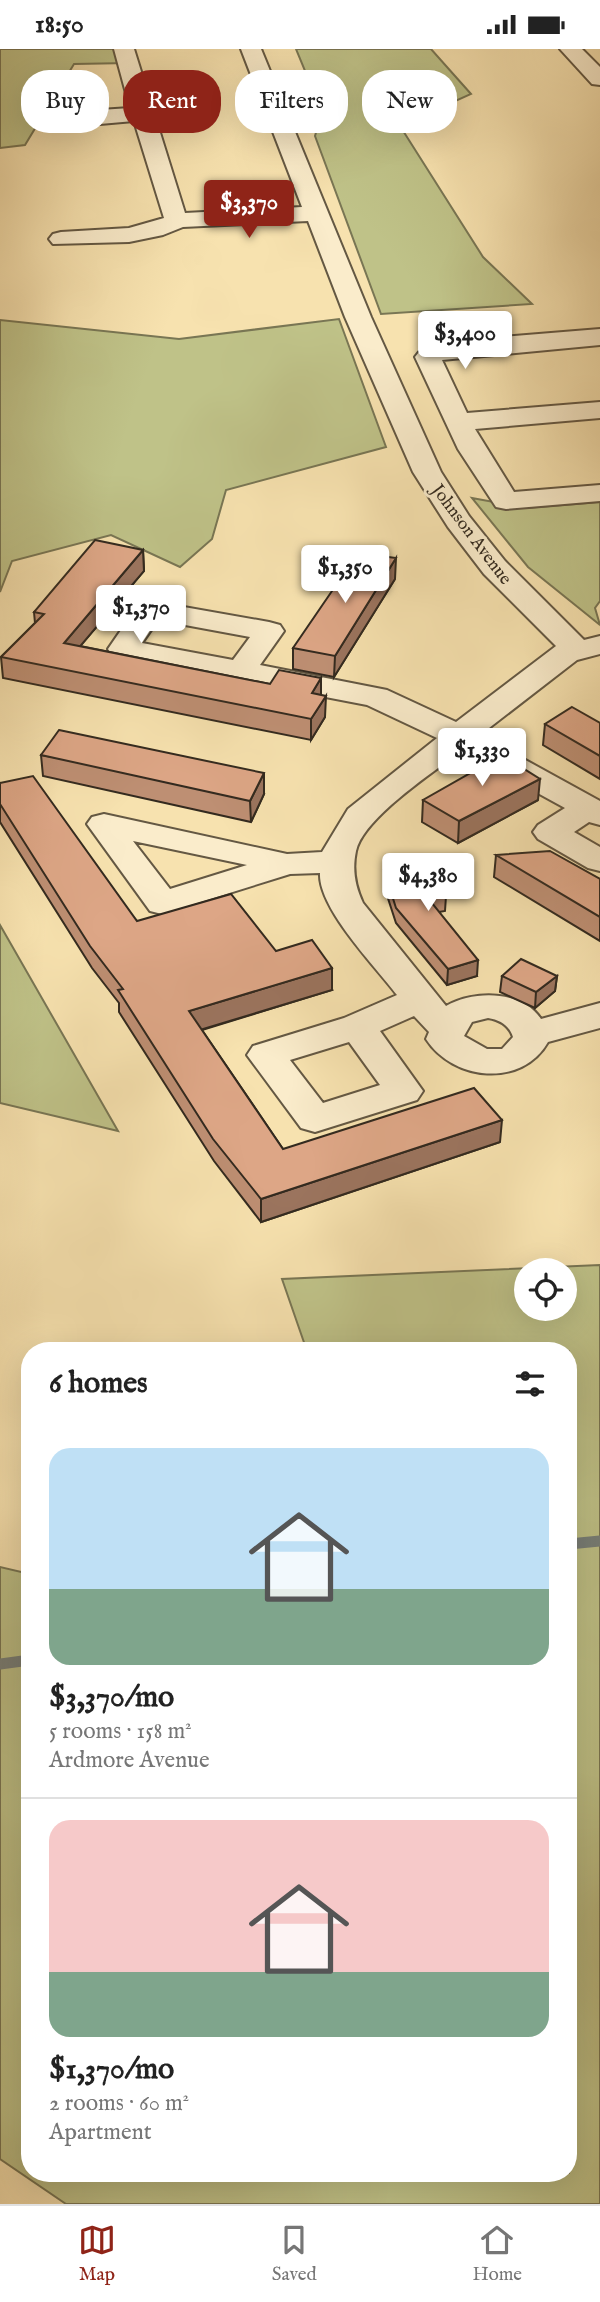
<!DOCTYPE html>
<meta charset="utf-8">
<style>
:root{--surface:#fff;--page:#f6f6f6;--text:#222;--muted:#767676;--line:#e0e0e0;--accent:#8f2418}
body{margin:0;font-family:"IM FELL English",serif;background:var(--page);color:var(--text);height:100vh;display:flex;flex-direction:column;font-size:26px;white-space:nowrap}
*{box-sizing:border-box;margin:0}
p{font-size:23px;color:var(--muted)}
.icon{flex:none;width:38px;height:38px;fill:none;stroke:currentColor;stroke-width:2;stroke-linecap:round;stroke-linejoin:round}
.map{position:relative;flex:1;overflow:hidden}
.side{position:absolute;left:21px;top:1293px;width:556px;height:840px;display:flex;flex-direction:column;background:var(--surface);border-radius:28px;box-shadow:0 7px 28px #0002}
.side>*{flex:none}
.hud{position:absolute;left:21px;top:21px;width:558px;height:63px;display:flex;gap:14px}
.controls{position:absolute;left:514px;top:1209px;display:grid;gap:14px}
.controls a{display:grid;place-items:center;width:63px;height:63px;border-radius:50%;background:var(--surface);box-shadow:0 7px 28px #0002;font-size:35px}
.price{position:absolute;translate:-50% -60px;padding:0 16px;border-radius:7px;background:#fff;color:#222;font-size:23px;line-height:46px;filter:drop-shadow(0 2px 4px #0008)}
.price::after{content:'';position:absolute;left:50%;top:42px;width:21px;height:16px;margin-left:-10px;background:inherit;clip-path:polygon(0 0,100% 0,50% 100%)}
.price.selected{background:var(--accent);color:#fff}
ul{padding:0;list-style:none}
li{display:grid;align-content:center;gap:14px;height:371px;padding:0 28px}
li+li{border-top:2px solid var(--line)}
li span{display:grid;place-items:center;height:217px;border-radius:21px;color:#555}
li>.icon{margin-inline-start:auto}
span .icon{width:126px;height:126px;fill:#fffc;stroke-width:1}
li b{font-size:30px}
h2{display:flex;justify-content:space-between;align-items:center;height:84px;padding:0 28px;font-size:30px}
.pill{padding:0 24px;border-radius:28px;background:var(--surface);box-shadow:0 7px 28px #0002;font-size:24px;line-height:63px}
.pill.selected{background:var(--accent);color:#fff}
.status{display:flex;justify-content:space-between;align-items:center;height:49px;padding:0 35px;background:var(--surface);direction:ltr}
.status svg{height:19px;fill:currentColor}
.menu{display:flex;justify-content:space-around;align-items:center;height:98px;border-top:2px solid var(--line);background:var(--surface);font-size:19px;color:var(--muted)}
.menu a{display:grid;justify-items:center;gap:4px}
.menu .selected{color:var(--accent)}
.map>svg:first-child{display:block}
</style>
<div class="status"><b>18:50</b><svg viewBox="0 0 49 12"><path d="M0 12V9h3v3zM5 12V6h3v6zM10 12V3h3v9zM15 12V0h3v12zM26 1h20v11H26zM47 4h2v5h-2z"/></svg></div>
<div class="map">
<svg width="600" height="2155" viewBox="0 0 600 2155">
<rect width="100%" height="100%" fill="#f7e2af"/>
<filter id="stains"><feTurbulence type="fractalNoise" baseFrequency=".00286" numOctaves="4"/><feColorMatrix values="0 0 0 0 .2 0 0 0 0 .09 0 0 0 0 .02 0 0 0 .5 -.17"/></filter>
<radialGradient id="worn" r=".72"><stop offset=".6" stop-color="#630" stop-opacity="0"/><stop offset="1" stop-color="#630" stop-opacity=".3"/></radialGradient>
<!-- green -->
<path fill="#bfc288" stroke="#797654" stroke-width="2" fill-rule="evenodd" d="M0,0H126L129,14L74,15L25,96L0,99Z
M296,0H431L471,45L400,77L483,208L532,255L381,265L315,87L322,63Z
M339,270L386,398L226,441L212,490L180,518L111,486L12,512L0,543V271L179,290Z
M472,449L526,459L600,453V552L595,559L600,576L528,518Z
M0,876L118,1082L0,1054Z
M600,1216V2155H66L0,2110V1518L30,1525V2124H569V1302H307L282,1230ZM527,1222H565V1260H527Z"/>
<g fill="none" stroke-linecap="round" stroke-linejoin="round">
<!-- stream -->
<path stroke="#77807b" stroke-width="11" d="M569,1495L600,1492
M0,1615L30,1611"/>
<defs>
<path id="minor" d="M114,0H134L185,164L302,158L241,0H261L371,268L441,423L469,467L505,512L584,591L600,587V605L577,611L480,686L600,752V776L589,773L574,783L600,798V822L588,819L538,790L533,783L538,776L565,759L461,702C434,723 363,769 356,802C352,821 355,837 363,854L446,957C474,941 522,941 541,970L600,954V979L548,993C522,1039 453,1032 426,990L429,983L414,967L380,982L423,1042L417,1051L315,1083L301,1079L247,1006L253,997L344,969L397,946C375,917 318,859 320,824L290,825L162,865L150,862L87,775L92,768L104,765L287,805L322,803L348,760L437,689L367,656L123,609L112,607L108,600L139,555L150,552L269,573L280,576L284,582L260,616L387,641L456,673L556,597L484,525L448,478L413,423L345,268L308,172L183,178L163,186L129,193L53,195L49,190L53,185L61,183L129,179L164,169L134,72L100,75L89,68L100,61L130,59ZM158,571L250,588L233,611L142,594ZM133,792L247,816L170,840ZM488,969C500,971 509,976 513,988L502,1000H487L464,987L472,973ZM349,993L380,1036L323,1054L290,1011Z
M560,0H582L600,18V36L592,35Z
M600,280V296L442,311L467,364L600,353V369L475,380L514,443L600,436V452L506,460L496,458L458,400L415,308L419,303L442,293Z"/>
</defs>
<!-- minor casing -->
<use href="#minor" stroke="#645843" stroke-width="4"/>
<!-- minor -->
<use href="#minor" fill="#faeccb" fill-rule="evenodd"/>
</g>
<!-- wall -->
<path fill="#be8f73" stroke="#332a1f" stroke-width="2" d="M143,501L144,522L80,597L270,635L321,629V646L325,668L311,691L3,629L1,608L35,574L34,563Z
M395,530L334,628L293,620V599Z
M600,674V730L543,696L545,675Z
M41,706L264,745L251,773L43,727Z
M0,734L137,872L276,902L332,941L202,981L283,1100L500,1093L261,1173L214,1112L119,963V954L92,919L0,773Z
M423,751H538L458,794L422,773Z
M496,806L600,830V892L494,828Z
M384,821L446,847L445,862L439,863L477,927L447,936L396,874L384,837Z
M502,927H557L555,942L535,959L500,943Z"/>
<!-- shaded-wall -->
<path fill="#9b745e" stroke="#332a1f" stroke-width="2" d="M143,501L144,522L66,614L64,594Z
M396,509L395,530L334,628L335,607Z
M321,629V650L312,644Z
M326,647L325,668L311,691V670Z
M264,724V745L251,773L250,752Z
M540,730L538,751L458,794L459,772Z
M478,911L477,927L447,936L448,920Z
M332,919V941L190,984L189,962Z
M557,927L555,942L535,959L536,943Z
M502,1071L500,1093L261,1173V1150Z"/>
<!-- building -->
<path fill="#dda686" stroke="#332a1f" stroke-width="2" d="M95,491L143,501L64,594L270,635L279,621L321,629L312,644L326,647L311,670L1,608L44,565L34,563Z
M358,504L396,509L335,607L293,599Z
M572,658L600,674V707L545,675Z
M59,681L264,724L250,752L41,706Z
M502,706L540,730L459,772L423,751Z
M33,727L137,872L231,845L276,902L312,891L332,919L189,962L283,1100L474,1039L502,1071L261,1150L213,1090L118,941L123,940L90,897L0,755V734Z
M550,802L600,830V868L496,806Z
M438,817L446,847L427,848L478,911L448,920L396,859L384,821Z
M521,910L557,927L536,943L502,927Z"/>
<g text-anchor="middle" stroke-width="6" stroke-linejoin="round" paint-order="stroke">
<!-- far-street labels -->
<g font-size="18" fill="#332a1f" stroke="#faeccb">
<text transform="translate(472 485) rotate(53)" y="6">Johnson Avenue</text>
</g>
</g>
<rect width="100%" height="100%" filter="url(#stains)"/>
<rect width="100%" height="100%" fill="url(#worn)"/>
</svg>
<div class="controls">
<a><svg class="icon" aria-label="locate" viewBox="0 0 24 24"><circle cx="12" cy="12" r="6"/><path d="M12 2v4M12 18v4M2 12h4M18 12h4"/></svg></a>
</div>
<b class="price selected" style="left:249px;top:191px">$3,370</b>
<b class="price" style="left:465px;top:322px">$3,400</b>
<b class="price" style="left:345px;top:556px">$1,350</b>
<b class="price" style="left:141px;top:596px">$1,370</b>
<b class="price" style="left:482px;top:739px">$1,330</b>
<b class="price" style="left:428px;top:864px">$4,380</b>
<div class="hud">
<a class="pill">Buy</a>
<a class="pill selected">Rent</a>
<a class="pill">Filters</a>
<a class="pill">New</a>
</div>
<section class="side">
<h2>6 homes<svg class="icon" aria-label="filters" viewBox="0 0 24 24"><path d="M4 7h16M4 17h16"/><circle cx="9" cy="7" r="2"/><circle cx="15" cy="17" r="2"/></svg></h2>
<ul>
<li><span style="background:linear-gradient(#bfe0f5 65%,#7fa58c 0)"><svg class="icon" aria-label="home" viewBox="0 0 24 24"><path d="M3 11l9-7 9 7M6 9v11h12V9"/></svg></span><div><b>$3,370/mo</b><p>5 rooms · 158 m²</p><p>Ardmore Avenue</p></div></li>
<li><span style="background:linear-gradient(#f6c9c9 70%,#7fa58c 0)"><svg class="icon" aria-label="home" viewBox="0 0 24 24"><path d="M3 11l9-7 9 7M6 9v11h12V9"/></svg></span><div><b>$1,370/mo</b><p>2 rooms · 60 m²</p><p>Apartment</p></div></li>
</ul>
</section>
</div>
<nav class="menu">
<a class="selected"><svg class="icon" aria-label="map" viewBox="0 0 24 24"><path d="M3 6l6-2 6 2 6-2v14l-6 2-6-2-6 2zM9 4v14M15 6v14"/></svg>Map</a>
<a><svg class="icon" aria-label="saved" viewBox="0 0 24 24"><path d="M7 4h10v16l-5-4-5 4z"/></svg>Saved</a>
<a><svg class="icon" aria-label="home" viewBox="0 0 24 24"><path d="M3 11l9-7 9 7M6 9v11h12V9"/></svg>Home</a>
</nav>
